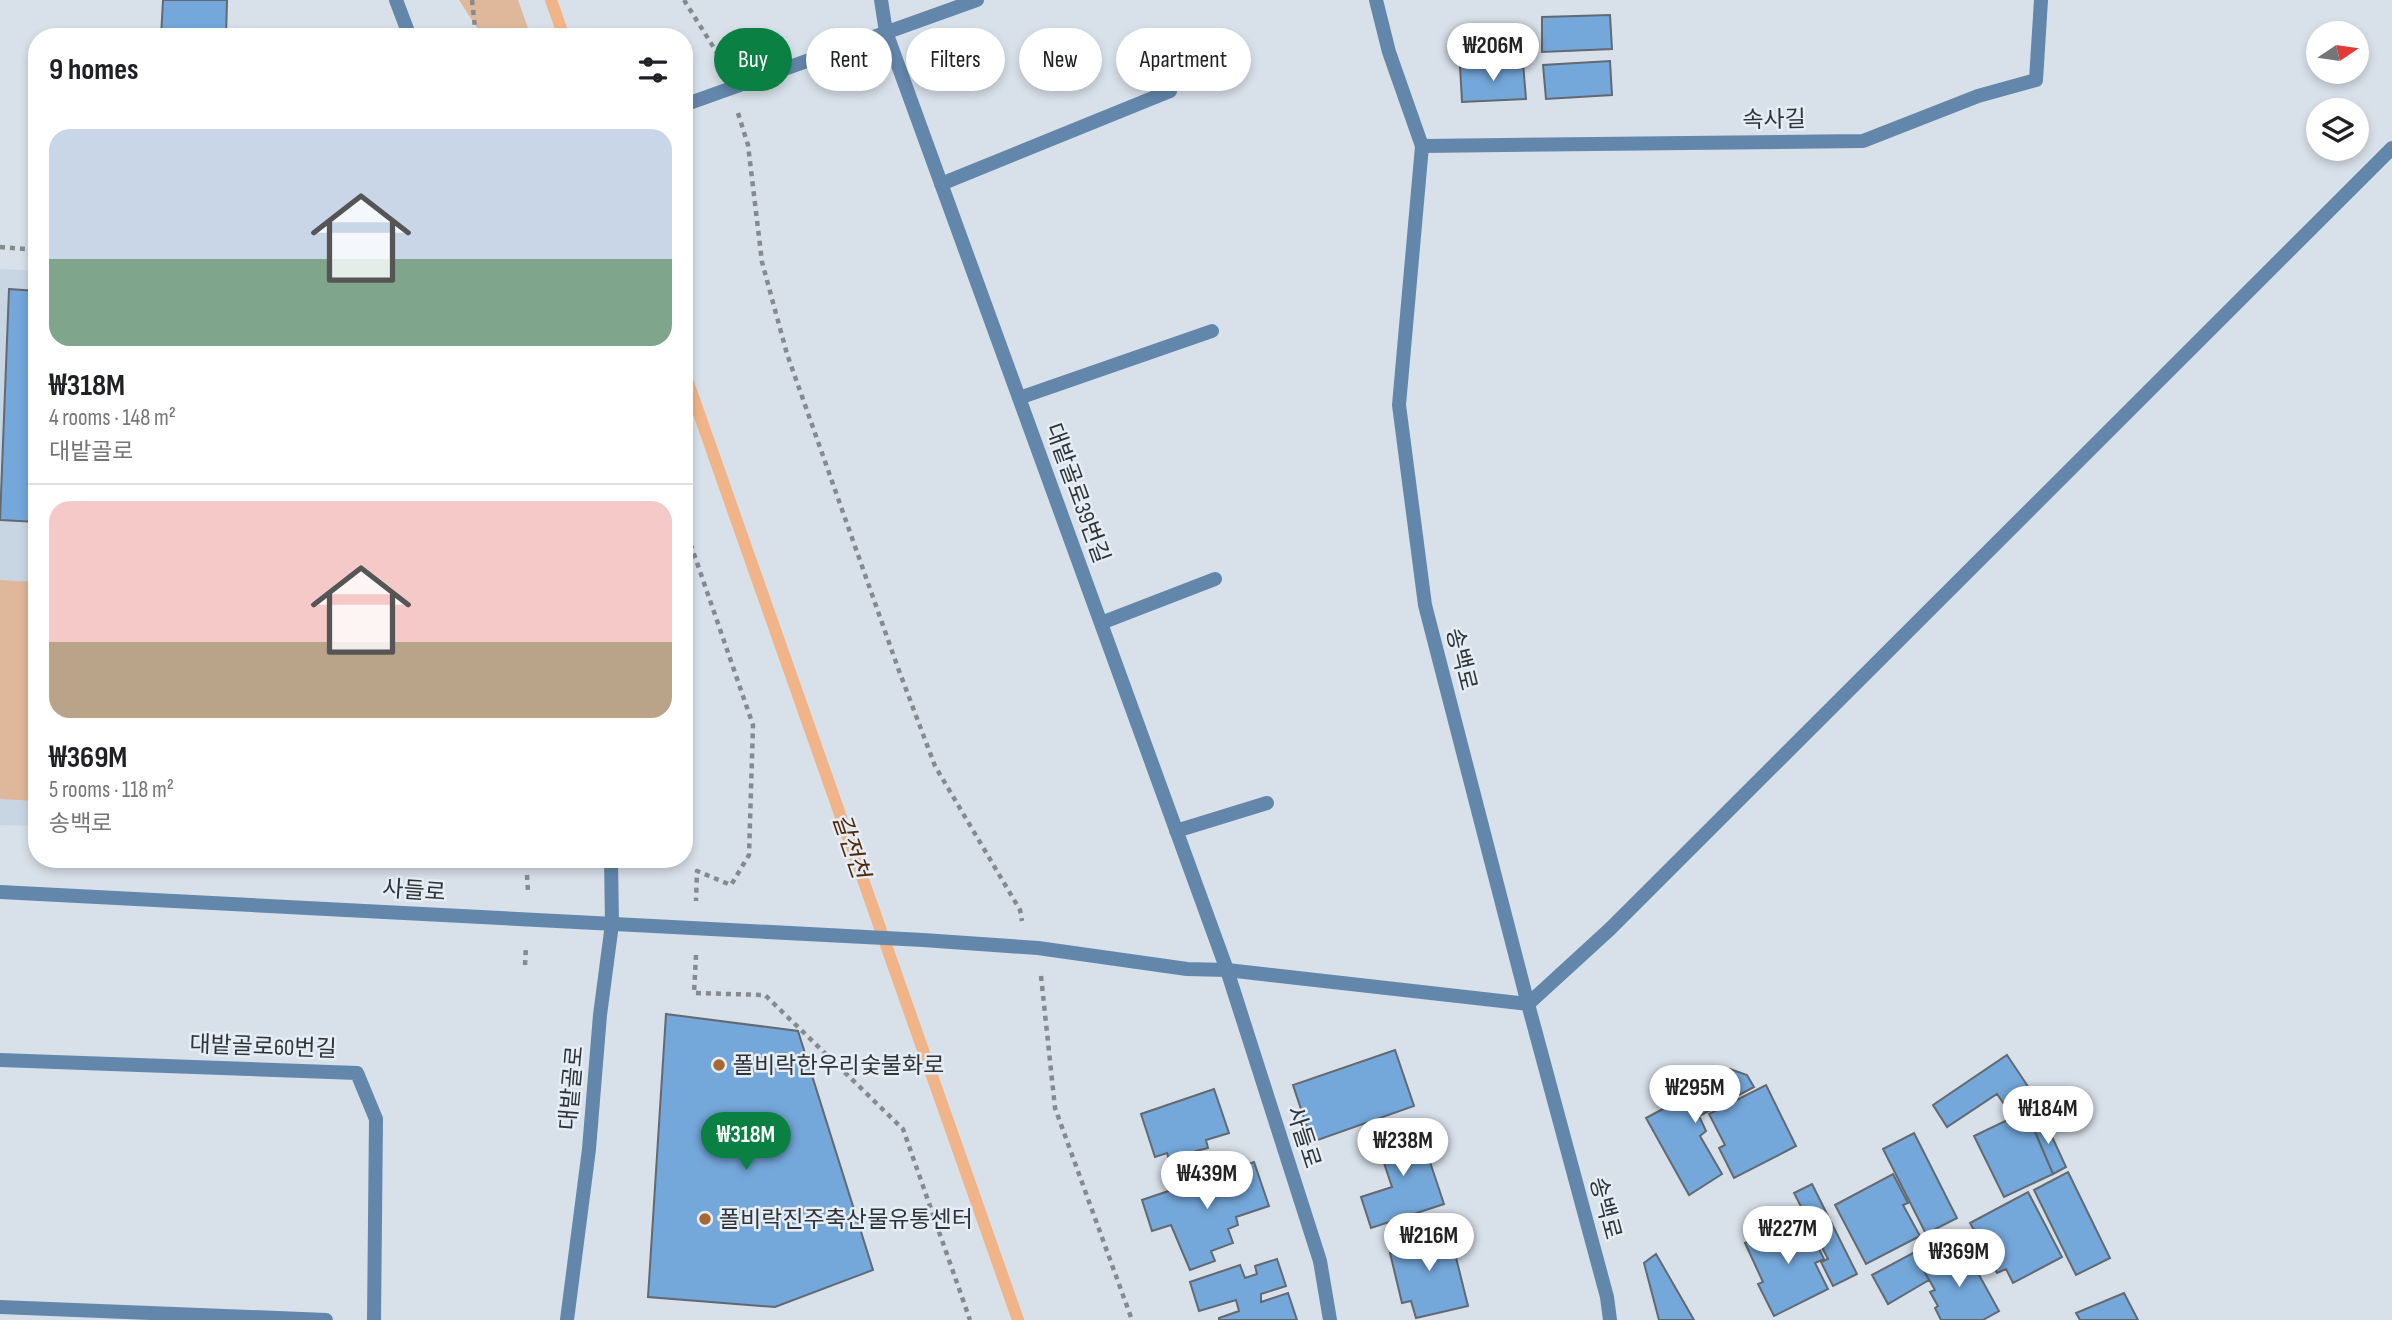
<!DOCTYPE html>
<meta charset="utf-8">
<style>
:root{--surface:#fff;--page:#f6f6f6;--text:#202124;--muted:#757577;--line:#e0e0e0;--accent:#0b8043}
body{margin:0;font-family:"Sofia Sans Condensed","Noto Sans KR",sans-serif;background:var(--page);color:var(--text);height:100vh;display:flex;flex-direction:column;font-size:26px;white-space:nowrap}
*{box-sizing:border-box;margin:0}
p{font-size:23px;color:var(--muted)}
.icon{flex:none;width:38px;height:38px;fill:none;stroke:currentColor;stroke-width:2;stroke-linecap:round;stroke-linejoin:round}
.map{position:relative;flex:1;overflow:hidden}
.drawer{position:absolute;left:28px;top:28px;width:665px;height:840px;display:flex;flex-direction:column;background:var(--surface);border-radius:28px;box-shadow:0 4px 10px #0003}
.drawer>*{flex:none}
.top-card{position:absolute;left:714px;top:28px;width:665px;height:63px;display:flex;gap:14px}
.needle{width:46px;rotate:77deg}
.buttons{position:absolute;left:2306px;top:21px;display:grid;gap:14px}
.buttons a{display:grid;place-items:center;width:63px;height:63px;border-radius:50%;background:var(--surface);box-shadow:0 4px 10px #0003;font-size:35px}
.price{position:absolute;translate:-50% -60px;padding:0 16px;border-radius:24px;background:#fff;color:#222;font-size:23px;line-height:46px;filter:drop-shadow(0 2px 4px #0008)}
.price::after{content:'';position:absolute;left:50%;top:42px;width:21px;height:16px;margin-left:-10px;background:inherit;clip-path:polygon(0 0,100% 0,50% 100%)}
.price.selected{background:var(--accent);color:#fff}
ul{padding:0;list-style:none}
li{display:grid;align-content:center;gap:14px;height:371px;padding:0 21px}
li+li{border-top:2px solid var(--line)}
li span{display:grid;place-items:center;height:217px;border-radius:21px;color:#555}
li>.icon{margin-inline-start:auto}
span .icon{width:126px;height:126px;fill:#fffc;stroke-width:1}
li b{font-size:30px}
h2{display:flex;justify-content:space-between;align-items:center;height:84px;padding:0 21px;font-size:30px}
.pill{padding:0 24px;border-radius:32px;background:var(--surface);box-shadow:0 4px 10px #0003;font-size:24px;line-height:63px}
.pill.selected{background:var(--accent);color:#fff}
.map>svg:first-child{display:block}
</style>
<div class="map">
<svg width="2392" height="1320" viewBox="0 0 2392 1320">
<rect width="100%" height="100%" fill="#d8e0e9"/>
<!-- built -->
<path fill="#c8d6e4" d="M0,269L37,271V826L0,825Z"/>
<!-- green -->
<path fill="#dfb79b" d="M459,0H518L530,34L524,37H483Z
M0,580L37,582V801L0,799Z"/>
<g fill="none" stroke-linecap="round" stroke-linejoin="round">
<!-- stream -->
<path stroke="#f1b488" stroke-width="12" d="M551,0L564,37
M684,371L1018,1320"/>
</g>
<!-- building -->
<path fill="#74a7da" stroke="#626971" stroke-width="2" d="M163,0H227L226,37H161Z
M1610,15L1612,49L1542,52V17Z
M1610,61L1612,95L1546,99L1543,65Z
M1523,63L1526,99L1462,102L1460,66Z
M9,289L37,291V522L0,520Z
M666,1014L798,1031L873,1270L775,1307L648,1297Z
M1395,1050L1414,1106L1312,1142L1293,1085Z
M2007,1055L2033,1094L2008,1110L1997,1094L1947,1127L1933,1105Z
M1719,1069H1730L1747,1075L1754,1087L1699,1116L1706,1131L1700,1136L1722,1174L1689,1195L1646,1118L1678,1101L1673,1089Z
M1766,1085L1796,1146L1734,1178L1719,1148L1725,1145L1709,1114Z
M1214,1089L1229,1133L1206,1140L1208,1148L1196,1151L1204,1174L1185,1180L1179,1164L1171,1167L1167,1153L1155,1157L1141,1114Z
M2026,1111L2053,1174L2004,1197L1974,1136Z
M2043,1117L2066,1167L2053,1174L2031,1122Z
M1417,1123L1444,1204L1371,1228L1361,1197L1392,1187L1375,1136Z
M1914,1133L1957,1218L1926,1234L1883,1149Z
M1254,1162L1269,1206L1236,1217L1238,1225L1228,1229L1233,1243L1211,1251L1215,1261L1190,1270L1171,1225L1152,1231L1142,1200Z
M2068,1172L2110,1258L2076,1275L2034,1190Z
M1893,1174L1908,1203L1903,1205L1920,1236L1866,1264L1835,1205Z
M1812,1184L1857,1274L1833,1286L1821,1262L1828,1259L1794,1193Z
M2028,1192L2062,1257L2013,1283L2006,1269L1997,1273L1970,1223Z
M1803,1217L1824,1259L1815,1263L1828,1289L1774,1316L1758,1284L1763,1282L1745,1243Z
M1448,1225L1468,1306L1416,1318L1411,1301L1402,1303L1390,1253L1404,1249L1401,1236Z
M1954,1231L1963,1246L1923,1269L1929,1280L1888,1304L1872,1275Z
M1963,1246L1999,1311L1983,1320H1941L1935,1308L1938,1306L1930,1292L1935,1290L1923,1269Z
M1656,1254L1694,1320H1659L1644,1263Z
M1277,1259L1286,1286L1261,1294V1302L1288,1293L1297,1320H1219V1318L1239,1311L1236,1300L1199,1311L1190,1282L1240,1265L1245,1278L1257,1274L1255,1266Z
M2124,1293L2138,1320H2080L2076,1313Z"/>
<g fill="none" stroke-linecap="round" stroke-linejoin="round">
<!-- path -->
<path stroke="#848a90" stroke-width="4.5" stroke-dasharray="5 5" stroke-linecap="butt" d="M472,0L476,37
M684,0L724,64
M738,113L748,145L762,262L787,354L898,668L935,766L1020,910L1022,921
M0,247L37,250
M684,525L753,725L749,855L731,885L697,871L696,901
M527,875L528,892
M696,955L694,993L765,995L903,1129L970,1320
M525,965L526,946
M1041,976L1055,1108L1132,1320"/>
<!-- service -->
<path stroke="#6387ab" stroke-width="14" d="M1528,1004L1610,929L2392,148"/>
<!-- minor -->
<path stroke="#6387ab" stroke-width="14" d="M396,0L410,37
M881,0L886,32L1227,970L1320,1261L1330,1320
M1376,0L1389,52L1422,146L1399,405L1425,605L1528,1004
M684,105L977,0
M1422,146L1863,141L1978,96L2036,80L2041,0
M941,184L1170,91
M1019,398L1212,331
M1101,623L1215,579
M1176,831L1267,803
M0,1060L357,1073L376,1119L374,1320
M0,1307L326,1320
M567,1320L589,1149L600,1015L612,924L611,859"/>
<!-- tertiary -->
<path stroke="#6387ab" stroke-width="14" d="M0,892L923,940L1038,948L1187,969L1227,970L1528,1004L1607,1297L1610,1320"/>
</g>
<!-- markers -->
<g fill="#a96833" stroke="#e5edf6" stroke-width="2.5">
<circle cx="719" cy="1065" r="7"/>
<circle cx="705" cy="1219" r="7"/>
</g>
<g text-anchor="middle" stroke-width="5" stroke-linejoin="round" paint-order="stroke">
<!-- street labels -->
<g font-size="23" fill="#303437" stroke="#e5edf6">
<text transform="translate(1774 119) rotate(-1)" y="8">속사길</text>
<text transform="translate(1078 493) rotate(70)" y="8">대밭골로39번길</text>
<text transform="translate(1462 659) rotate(76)" y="8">송백로</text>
<text transform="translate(414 890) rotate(4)" y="8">사들로</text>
<text transform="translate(263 1046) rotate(2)" y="8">대밭골로60번길</text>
<text transform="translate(571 1088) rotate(-85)" y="8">대밭골로</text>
<text transform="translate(1304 1137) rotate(72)" y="8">사들로</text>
<text transform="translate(1606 1208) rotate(75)" y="8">송백로</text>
</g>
<!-- poi labels -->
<g font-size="23" fill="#303437" stroke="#e5edf6" text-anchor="start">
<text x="733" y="1073">폴비락한우리숯불화로</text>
<text x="719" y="1227">폴비락진주축산물유통센터</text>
</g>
<!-- water labels -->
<g font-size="24" font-style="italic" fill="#502906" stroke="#e5edf6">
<text transform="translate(851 846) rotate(71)" y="8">갈전천</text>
</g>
</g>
</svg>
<div class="buttons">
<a><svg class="needle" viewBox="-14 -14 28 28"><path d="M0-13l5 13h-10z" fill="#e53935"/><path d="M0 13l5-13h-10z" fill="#757577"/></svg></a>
<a><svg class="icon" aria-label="layers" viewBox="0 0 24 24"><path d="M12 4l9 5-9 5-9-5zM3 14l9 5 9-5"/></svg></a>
</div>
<b class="price" style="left:1493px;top:83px">₩206M</b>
<b class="price" style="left:1695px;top:1125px">₩295M</b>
<b class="price" style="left:2048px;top:1146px">₩184M</b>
<b class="price selected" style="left:746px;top:1172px">₩318M</b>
<b class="price" style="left:1403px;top:1178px">₩238M</b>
<b class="price" style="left:1207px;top:1211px">₩439M</b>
<b class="price" style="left:1788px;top:1266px">₩227M</b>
<b class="price" style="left:1429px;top:1273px">₩216M</b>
<b class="price" style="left:1959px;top:1289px">₩369M</b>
<div class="top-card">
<a class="pill selected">Buy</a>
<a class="pill">Rent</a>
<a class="pill">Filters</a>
<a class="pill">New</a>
<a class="pill">Apartment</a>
</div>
<section class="drawer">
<h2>9 homes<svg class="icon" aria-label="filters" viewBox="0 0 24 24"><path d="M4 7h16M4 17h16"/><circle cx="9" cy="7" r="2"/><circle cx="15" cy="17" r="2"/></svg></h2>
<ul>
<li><span style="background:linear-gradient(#c9d6e8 60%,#7fa58c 0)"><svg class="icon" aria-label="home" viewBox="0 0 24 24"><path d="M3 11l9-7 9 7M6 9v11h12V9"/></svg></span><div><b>₩318M</b><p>4 rooms · 148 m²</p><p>대밭골로</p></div></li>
<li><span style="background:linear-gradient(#f6c9c9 65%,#b9a48a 0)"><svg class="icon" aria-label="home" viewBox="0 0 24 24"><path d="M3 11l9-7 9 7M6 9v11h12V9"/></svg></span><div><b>₩369M</b><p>5 rooms · 118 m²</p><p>송백로</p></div></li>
</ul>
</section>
</div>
